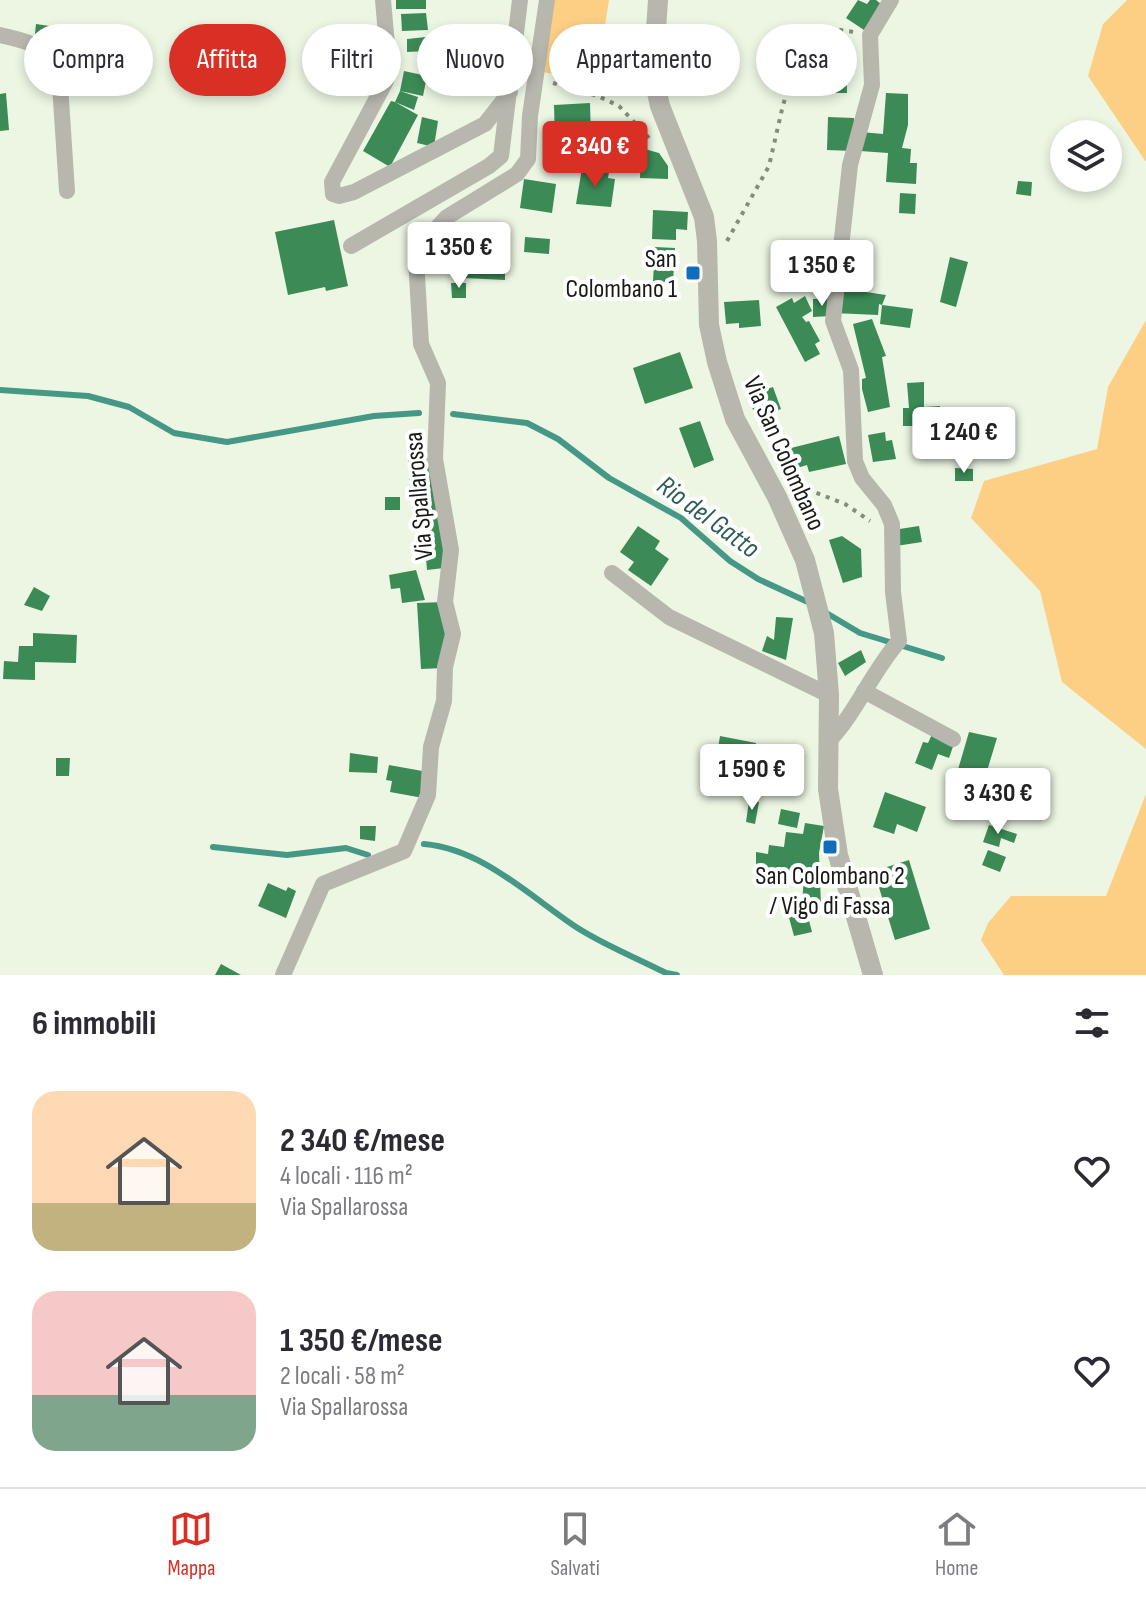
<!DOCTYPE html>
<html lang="it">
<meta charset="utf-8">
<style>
:root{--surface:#fff;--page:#f7f7f7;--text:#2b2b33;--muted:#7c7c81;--line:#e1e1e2;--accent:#d93025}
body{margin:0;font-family:"Sofia Sans Condensed",sans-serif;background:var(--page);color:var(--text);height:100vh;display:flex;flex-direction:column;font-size:30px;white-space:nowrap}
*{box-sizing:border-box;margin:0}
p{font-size:26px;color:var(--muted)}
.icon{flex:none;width:44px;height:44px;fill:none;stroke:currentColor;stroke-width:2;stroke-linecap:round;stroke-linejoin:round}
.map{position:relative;height:975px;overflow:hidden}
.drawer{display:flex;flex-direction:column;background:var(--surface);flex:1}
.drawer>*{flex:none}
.top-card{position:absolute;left:24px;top:24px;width:1098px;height:72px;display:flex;gap:16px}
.fabs{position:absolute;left:1050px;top:120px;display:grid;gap:16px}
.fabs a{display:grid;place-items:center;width:72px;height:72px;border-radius:50%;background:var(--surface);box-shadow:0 4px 12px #0003;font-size:40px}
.price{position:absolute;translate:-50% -68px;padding:0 18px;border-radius:8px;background:#fff;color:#222;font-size:26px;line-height:52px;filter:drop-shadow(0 2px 4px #0008)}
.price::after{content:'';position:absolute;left:50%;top:48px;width:24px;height:18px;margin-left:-12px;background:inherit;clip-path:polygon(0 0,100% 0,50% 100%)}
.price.active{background:var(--accent);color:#fff}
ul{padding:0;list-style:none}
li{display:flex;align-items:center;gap:24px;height:200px;padding:0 32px}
li span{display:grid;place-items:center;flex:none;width:224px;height:160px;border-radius:24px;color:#555}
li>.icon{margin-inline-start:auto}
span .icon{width:96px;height:96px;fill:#fffc;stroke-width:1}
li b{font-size:34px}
h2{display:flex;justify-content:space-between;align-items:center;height:96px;padding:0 32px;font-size:34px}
.tag{padding:0 28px;border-radius:36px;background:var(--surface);box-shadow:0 4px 12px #0003;font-size:28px;line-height:72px}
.tag.active{background:var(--accent);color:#fff}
.menu{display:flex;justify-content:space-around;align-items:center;height:112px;border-top:2px solid var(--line);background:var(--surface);font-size:22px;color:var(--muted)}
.menu a{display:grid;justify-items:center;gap:4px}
.menu .active{color:var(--accent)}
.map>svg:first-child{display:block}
</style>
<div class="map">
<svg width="1146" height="975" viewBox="0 0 1146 975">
<rect width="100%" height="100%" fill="#ecf6e3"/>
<!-- green -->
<path fill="#fccf84" d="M553,0H609L596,81L542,72Z
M1127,0H1146V162L1088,76L1103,24Z
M1146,320V749L1062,682L1040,591L971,518L984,481L1097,449L1108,387Z
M1146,794V975H1004L981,940L988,923L1011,896H1106Z"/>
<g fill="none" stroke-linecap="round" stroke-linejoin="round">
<!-- stream -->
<path stroke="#469886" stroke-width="6" d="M0,390L88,396L129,407L174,433L227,442L374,416L419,413
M453,414L527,423L558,439L609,478L681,518L730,561L758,579L810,603
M823,611L860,633L942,658
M424,844C482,849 527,894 573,925C601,944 635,957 666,973L677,975
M213,847L287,855L346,848L368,855"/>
</g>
<!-- building -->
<path fill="#3c8b57" d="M396,0H426V9H396Z
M858,0L867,4L870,0H876L881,4L864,30L846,18Z
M426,13L428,30L402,31L401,14Z
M36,24L56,27L54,45L34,43Z
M810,36H823L822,49L807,48Z
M426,37L427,51L407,52V39Z
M828,37H846L847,93H829Z
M404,71L427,76L423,96L400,91Z
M400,91L418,97L414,110L395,102L418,115L390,167L363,151L391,101L395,102Z
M6,93L9,130L0,131V94Z
M886,93L908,94V125L902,148L911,149L910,163H917L916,184L886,182L888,153L860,151L861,132L883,134Z
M590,103L591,139L555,140L554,105Z
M422,117L438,121L434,147L417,143Z
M828,117L854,118L853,151L827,150Z
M641,148L659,153L668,166V179L640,178Z
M582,168L609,172L608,178L615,179L611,207L576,204Z
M524,179L556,184L552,213L520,208Z
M1018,181L1032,182L1031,196L1016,194Z
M900,193L916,194L915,214L899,213Z
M653,210L688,212L687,230L676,229V240L652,239Z
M334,220L348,286L326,291L325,287L288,295L275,232Z
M467,234L505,237V280L464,278Z
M525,237L550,239L549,254L524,252Z
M655,247L675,248L673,283L653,281Z
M846,249L872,255L866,292L886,295L882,305L913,309L910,328L880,324L882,305L879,304L878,315L833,313Z
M950,257L968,262L956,307L940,302Z
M451,283H466V298H452Z
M805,296L812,311L802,317L806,322L809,321L820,341L815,344L820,354L805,362L776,307L792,298L794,303Z
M830,298L831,316L813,317V299Z
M759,300L761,326L739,328V323L726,324L724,302Z
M872,319L886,356L882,357L890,407L868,412L862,389V379L866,378L853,324Z
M680,352L693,388L645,404L633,368Z
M759,376L764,390L773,387L781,409L764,415L761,407L753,410L744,381Z
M924,382V407L940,406L939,416H931L930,426H903V408H909L907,383Z
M700,421L714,460L694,468L679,428Z
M947,428L950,452L931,454L928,430Z
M885,432L886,441L892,440L896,459L873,462L868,435Z
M839,436L846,464L809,472L807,465L787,471L779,451Z
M430,457L442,519L444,568L427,570L424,535L418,536L410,495L408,459Z
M955,468L973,469V481H955Z
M385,497H400V510H385Z
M638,526L660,541L655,549L669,559L651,586L628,570L634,562L620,552Z
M919,526L922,542L896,546L893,530Z
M842,536L861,549L862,577L843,583L829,540Z
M416,570L425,600L402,603L400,588L391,589L389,575Z
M34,587L50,596L42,611L24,605Z
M444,602L450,634L444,668L421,669L417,603Z
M776,617L793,618L786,660L762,651L767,636L774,640Z
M33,633L77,635L76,663L35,662V680L3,679L4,661L18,662L19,646H33Z
M861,650L866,662L845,676L838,663Z
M933,732L955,741L949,758L938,754L932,770L915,763L923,742L928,743Z
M969,732L997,738L984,781L957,773Z
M720,736L756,743L750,778L714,772Z
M350,753L378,757L377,773L349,772Z
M56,758H70L69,776H56Z
M389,765L428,772L423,798L390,792L392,781L386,780Z
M885,792L926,807L917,832L897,824L894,834L873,827Z
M749,801L759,802L755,824L746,822Z
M781,809L800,813L797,828L778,824Z
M805,823L824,826L819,853L821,906L802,907L804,873L756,867V852L768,854L769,845L784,847L786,832L803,834Z
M989,825L1017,834L1014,843L1001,838L999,847L983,842Z
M360,826H376L375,841L360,839Z
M988,850L1006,857L1000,872L982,865Z
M909,860L930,929L895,940L874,871Z
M268,883L286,891L288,887L296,891L286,918L258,906Z
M806,909L812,932L794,936L788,914Z
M221,964L241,975H215Z"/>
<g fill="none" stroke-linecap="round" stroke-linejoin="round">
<!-- path -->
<path stroke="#858b7f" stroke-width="4" stroke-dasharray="4 6" stroke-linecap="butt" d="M553,83L598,96L619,106L650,139
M727,241L769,166L783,105L806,34L814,26L854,32
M790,479L804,488L845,504L870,521"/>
<!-- minor -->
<path stroke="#b7b7ae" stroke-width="16" d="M383,0L389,68L386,81L332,182L333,194L339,196L354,192L485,124L510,92
M0,35C24,41 50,45 59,70L67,191
M351,246L489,166L501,156L520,0
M612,573L669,617L829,695
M864,691L953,739
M829,741C858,710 871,673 899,641L893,592L892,524L884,505L862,478L855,461L851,370L833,321L850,165L872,85L870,35L891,0
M283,975L323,884L404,851L428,795L431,747L444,701L445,667L453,634L445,602L451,550L435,459L438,383L421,344L416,259L425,241L447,217L517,174L528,159L530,116L547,0"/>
<!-- tertiary -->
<path stroke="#b7b7ae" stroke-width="20" d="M658,0L653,74L660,106L704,217L707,241L709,325L717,362L735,419L777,497L805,560L824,633L829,695L828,789L838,855L873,975"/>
</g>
<!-- markers -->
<g fill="#106dba" stroke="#fff" stroke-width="3">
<rect x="685" y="265" width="16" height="16" rx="4"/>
<rect x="822" y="839" width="16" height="16" rx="4"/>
</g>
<g text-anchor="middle" stroke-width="8" stroke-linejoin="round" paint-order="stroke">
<!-- poi labels -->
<g font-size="26" fill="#181b15" stroke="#fff" text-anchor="end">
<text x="677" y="267">San<tspan x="677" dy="30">Colombano 1</tspan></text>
<text x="830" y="884" text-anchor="middle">San Colombano 2<tspan x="830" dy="30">/ Vigo di Fassa</tspan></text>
</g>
<!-- street labels -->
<g font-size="26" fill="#181b15" stroke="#fff">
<text transform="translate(785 453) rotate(66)" y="9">Via San Colombano</text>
<text transform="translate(418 496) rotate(-95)" y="9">Via Spallarossa</text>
</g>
<!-- water labels -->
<g font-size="28" font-style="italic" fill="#2e5f54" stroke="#fff">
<text transform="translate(709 516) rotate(36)" y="10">Rio del Gatto</text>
</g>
</g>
</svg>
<div class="fabs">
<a><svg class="icon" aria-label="layers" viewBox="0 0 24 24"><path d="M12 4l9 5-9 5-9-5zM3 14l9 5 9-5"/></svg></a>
</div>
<b class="price active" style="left:595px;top:189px">2 340 €</b>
<b class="price" style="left:459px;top:290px">1 350 €</b>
<b class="price" style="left:822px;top:308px">1 350 €</b>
<b class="price" style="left:964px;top:475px">1 240 €</b>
<b class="price" style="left:752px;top:812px">1 590 €</b>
<b class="price" style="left:998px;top:836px">3 430 €</b>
<div class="top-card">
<a class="tag">Compra</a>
<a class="tag active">Affitta</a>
<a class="tag">Filtri</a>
<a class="tag">Nuovo</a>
<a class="tag">Appartamento</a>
<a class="tag">Casa</a>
</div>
</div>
<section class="drawer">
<h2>6 immobili<svg class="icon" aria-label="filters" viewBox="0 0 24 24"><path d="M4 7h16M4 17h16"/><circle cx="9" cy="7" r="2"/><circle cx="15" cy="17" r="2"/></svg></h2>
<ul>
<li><span style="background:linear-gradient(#ffd9b3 70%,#c2b280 0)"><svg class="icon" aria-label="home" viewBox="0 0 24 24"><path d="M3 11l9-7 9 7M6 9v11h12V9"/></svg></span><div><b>2 340 €/mese</b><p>4 locali · 116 m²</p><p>Via Spallarossa</p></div><svg class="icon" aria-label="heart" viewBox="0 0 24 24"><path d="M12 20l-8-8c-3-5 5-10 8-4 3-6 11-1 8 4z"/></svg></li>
<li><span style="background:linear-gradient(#f6c9c9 65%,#7fa58c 0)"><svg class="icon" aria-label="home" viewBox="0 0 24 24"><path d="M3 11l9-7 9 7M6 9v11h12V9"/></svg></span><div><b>1 350 €/mese</b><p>2 locali · 58 m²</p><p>Via Spallarossa</p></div><svg class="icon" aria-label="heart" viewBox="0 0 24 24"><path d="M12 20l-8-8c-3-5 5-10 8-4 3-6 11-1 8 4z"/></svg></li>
</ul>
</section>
<nav class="menu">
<a class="active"><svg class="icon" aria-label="map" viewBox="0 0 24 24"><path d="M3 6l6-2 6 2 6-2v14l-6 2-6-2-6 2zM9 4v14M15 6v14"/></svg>Mappa</a>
<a><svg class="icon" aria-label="saved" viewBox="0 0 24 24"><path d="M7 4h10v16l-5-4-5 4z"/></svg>Salvati</a>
<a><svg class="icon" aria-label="home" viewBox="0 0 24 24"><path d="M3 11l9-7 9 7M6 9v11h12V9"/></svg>Home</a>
</nav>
